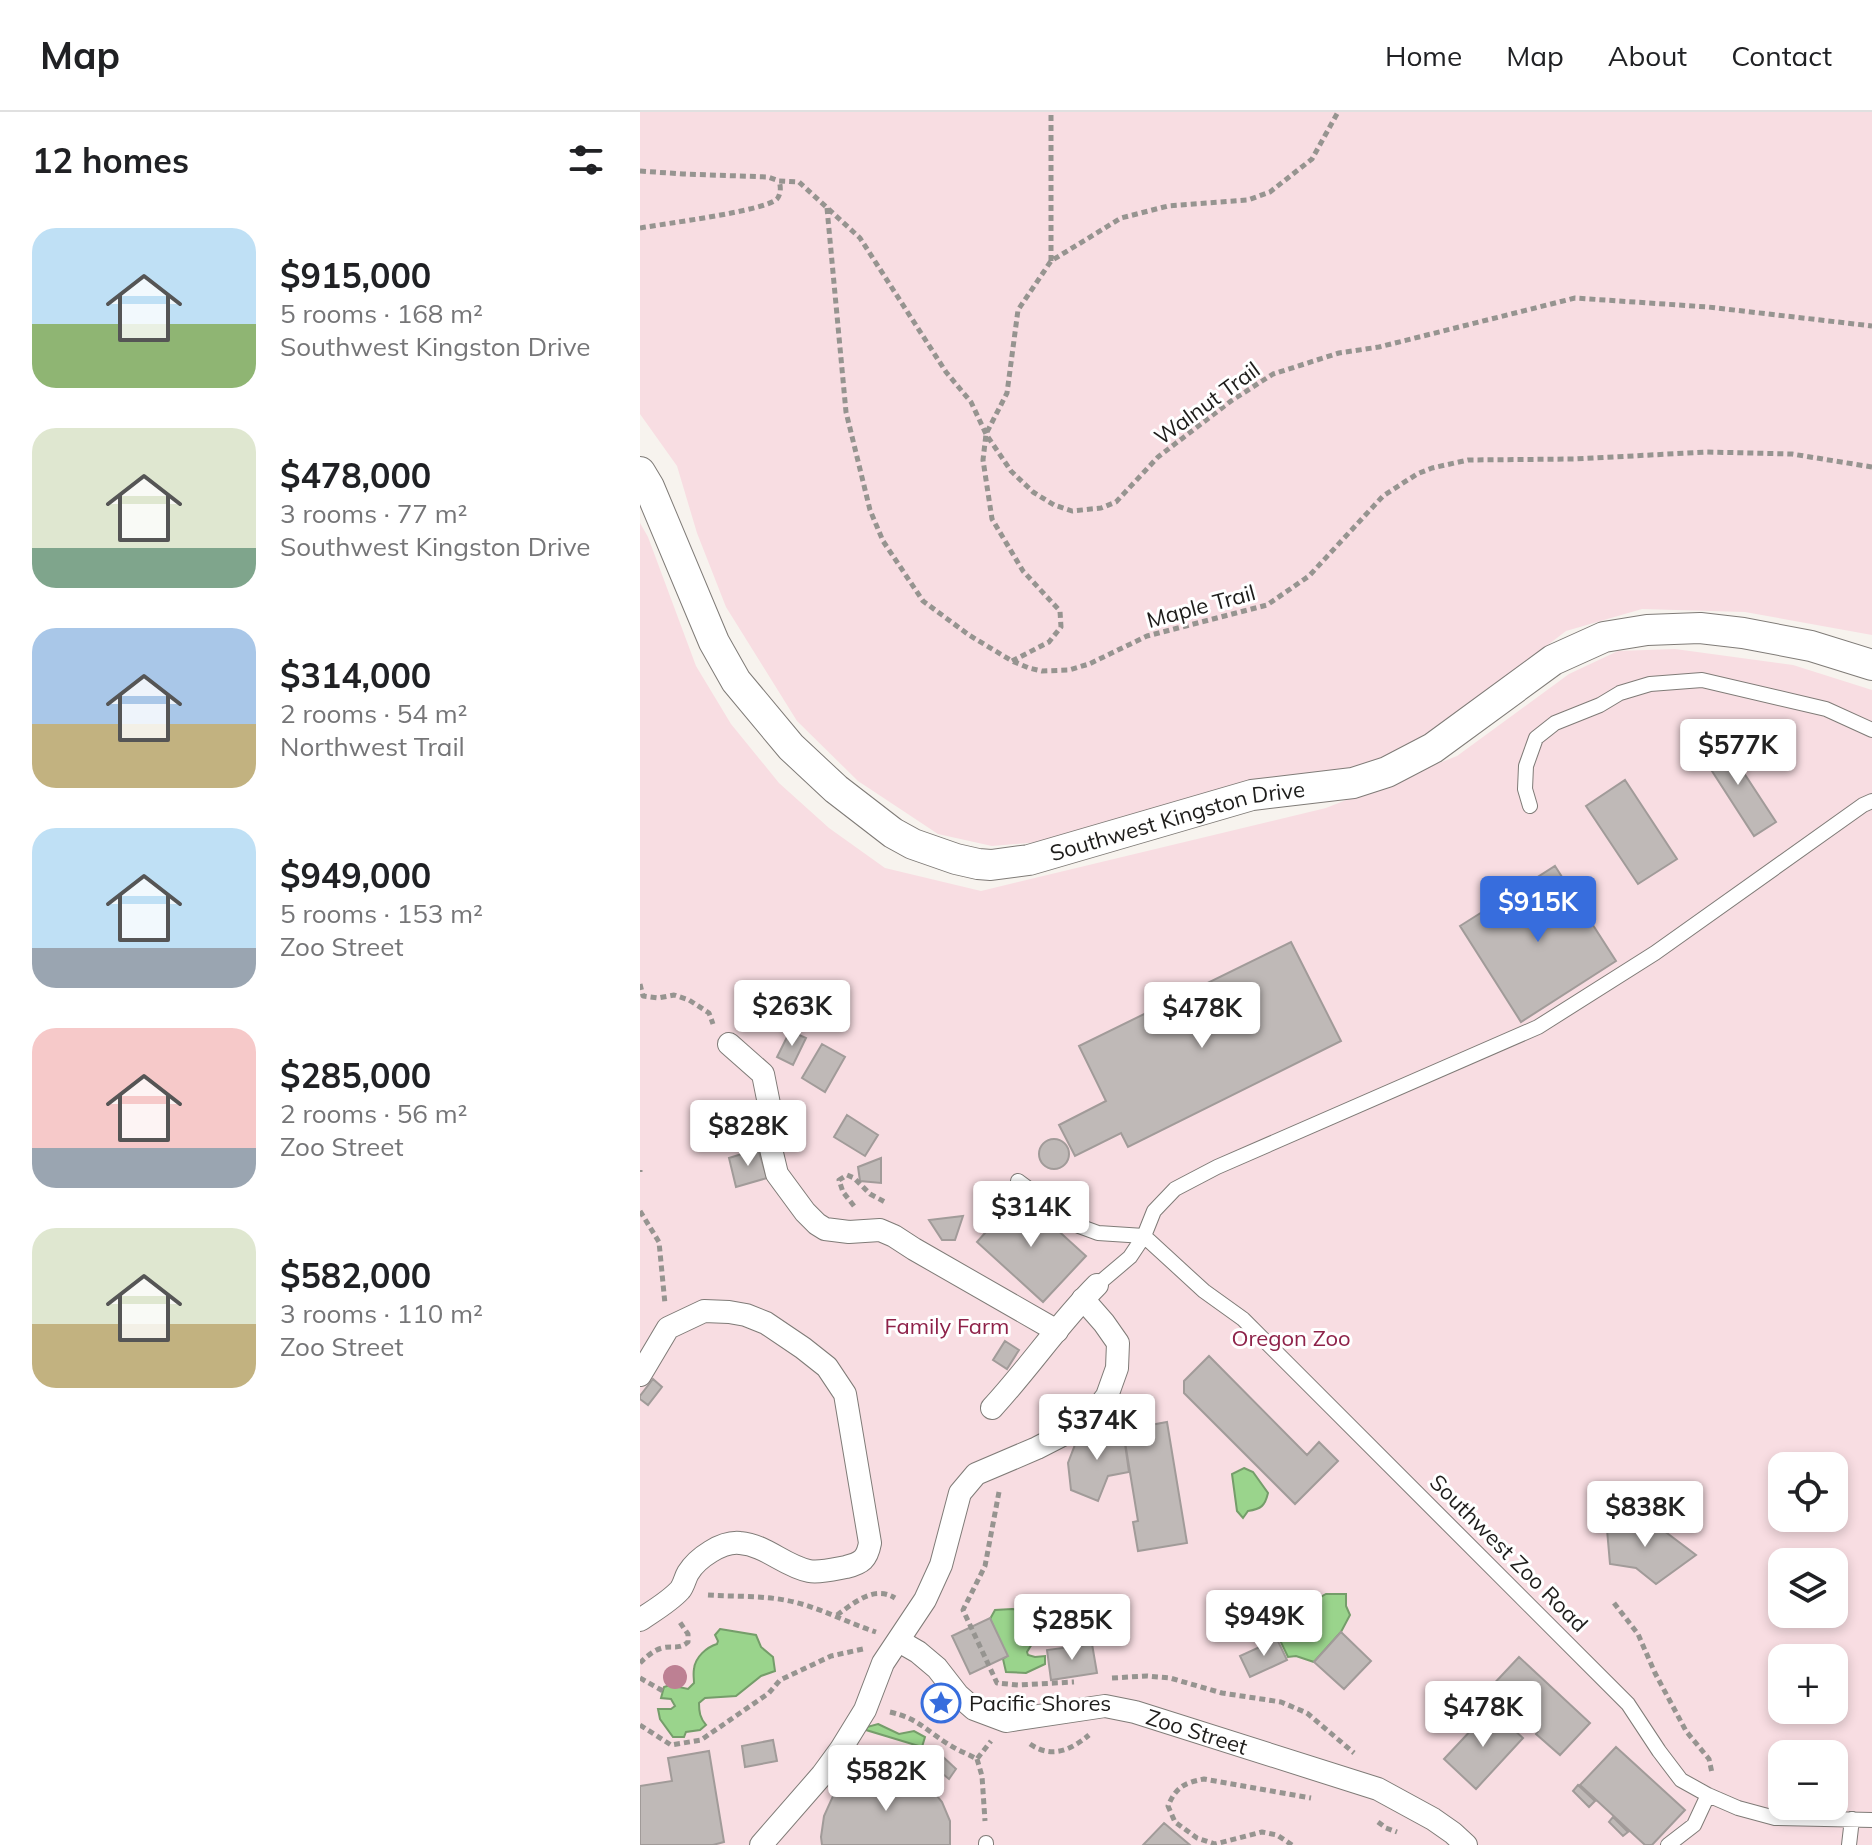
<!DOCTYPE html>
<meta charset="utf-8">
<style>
:root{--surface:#fff;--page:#f2f2f2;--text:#202124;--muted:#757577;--line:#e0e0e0;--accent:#376ddd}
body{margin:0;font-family:Mulish,sans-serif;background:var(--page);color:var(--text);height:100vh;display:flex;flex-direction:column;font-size:30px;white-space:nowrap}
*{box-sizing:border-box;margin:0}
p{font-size:26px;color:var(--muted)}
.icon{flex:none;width:44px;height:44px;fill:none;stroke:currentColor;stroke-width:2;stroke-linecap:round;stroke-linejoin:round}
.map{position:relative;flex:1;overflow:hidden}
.sheet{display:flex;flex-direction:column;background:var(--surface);width:640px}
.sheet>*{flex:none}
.controls{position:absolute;left:1128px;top:1340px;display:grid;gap:16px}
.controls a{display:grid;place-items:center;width:80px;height:80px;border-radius:16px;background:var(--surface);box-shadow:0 4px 12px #0003;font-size:40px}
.price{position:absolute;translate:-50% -68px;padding:0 18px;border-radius:8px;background:#fff;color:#222;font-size:26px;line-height:52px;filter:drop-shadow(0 2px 4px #0008)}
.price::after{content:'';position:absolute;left:50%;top:48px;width:24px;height:18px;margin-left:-12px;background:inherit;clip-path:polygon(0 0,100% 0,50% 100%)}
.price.active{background:var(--accent);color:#fff}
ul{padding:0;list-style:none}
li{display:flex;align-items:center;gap:24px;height:200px;padding:0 32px}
li span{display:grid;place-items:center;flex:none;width:224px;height:160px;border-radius:24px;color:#555}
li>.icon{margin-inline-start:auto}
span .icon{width:96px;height:96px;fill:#fffc;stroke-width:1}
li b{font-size:34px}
h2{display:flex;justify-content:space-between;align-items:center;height:96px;padding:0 32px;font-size:34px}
header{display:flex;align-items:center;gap:48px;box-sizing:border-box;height:112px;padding:0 40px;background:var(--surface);border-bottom:2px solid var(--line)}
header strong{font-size:38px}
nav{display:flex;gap:44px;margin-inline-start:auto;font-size:28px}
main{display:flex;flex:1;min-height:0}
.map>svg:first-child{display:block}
</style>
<header>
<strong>Map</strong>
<nav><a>Home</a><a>Map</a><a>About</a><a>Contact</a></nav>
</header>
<main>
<section class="sheet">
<h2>12 homes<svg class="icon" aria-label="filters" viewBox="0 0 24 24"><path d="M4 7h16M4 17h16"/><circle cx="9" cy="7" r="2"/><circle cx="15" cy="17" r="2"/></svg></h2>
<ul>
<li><span style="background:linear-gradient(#bfe0f5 60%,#8fb573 0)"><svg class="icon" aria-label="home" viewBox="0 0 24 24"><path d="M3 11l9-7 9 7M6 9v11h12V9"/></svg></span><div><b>$915,000</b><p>5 rooms · 168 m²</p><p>Southwest Kingston Drive</p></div></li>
<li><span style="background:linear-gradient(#dfe7d0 75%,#7fa58c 0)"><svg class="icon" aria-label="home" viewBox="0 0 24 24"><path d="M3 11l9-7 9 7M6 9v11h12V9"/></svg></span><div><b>$478,000</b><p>3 rooms · 77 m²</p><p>Southwest Kingston Drive</p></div></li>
<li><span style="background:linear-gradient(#a9c7e8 60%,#c2b280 0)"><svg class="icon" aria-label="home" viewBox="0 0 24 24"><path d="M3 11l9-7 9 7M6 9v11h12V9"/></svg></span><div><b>$314,000</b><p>2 rooms · 54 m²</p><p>Northwest Trail</p></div></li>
<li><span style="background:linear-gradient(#bfe0f5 75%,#9aa5b1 0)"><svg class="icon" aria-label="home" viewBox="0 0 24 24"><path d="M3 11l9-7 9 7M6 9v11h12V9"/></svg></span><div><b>$949,000</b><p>5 rooms · 153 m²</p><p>Zoo Street</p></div></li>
<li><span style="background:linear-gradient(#f6c9c9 75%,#9aa5b1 0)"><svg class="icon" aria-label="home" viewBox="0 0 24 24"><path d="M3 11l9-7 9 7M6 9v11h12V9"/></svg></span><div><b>$285,000</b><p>2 rooms · 56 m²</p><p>Zoo Street</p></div></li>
<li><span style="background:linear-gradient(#dfe7d0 60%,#c2b280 0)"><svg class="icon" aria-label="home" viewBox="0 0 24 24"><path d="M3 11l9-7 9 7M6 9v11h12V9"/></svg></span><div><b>$582,000</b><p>3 rooms · 110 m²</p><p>Zoo Street</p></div></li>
</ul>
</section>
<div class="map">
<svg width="1232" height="1733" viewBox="0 0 1232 1733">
<rect width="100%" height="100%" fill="#f7f3ee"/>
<!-- green -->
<path fill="#f8dde2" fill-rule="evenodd" d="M0,0H1232V523L1105,500L1002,497L926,519L836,588L775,639L720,661L412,729L352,734L298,722L218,669L157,609L86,495L57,421L37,354L0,302Z
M0,411L8,425L56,554L91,612L139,671L189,716L245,756L341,779L686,696L817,644L929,562L978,539L1035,537L1153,553L1232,578V1733H0ZM1142,1354H1194V1406H1142ZM1142,1450H1194V1502H1142ZM1142,1546H1194V1598H1142ZM1142,1642H1194V1694H1142Z"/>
<!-- water -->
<path fill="#9ad48c" stroke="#759d6a" stroke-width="2" d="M604,1356L613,1360L628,1381C625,1394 621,1397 608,1399L603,1406L597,1399L592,1362Z
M686,1482H706V1494L710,1503L701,1520L674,1550L656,1544L648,1545L638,1524L631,1521L630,1514L639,1508L640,1500L655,1504L662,1510L674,1508L678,1503L668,1492Z
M372,1497L383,1498L389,1508L395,1527L387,1540L388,1543L395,1545L405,1544V1552L386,1561L366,1560L363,1547L367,1544L350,1507L355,1498Z
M80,1517L116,1523L121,1535L133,1545L135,1559L121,1564L96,1584L65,1586L59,1591C59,1600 60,1606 66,1613L60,1618L46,1620L44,1625H33L20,1607L18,1597H31L35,1594L31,1587L21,1586L24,1575L30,1573L48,1577L54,1571C54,1566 53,1562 54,1557C55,1545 67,1535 77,1532L78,1529L75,1523Z
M238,1612L259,1622L274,1619L285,1625L282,1635L226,1618L227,1615Z"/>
<!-- building -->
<path fill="#bfb9b7" stroke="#a19b99" stroke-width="2" d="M1081,626L1136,710L1114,724L1059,639Z
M985,668L1037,747L998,772L946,694Z
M915,754L976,849L881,910L820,814Z
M651,830L701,929L488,1035L481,1021L435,1044L419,1013L466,989L439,934Z
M150,919L166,926L153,953L137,945Z
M182,932L205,945L185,980L162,966Z
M207,1003L238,1023L225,1044L194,1025Z
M399 1042a15 15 0 1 1 30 0a15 15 0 1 1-30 0Z
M118,1037L127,1066L96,1075L89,1046Z
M241,1046V1071L220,1069L218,1055Z
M379,1083L446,1144L403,1190L337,1130Z
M323,1104L315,1128H302L289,1108Z
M365,1229L379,1238L367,1257L353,1248Z
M569,1244L667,1343L679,1330L698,1349L655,1392L544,1281V1269Z
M13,1267L22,1275L8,1293L0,1287V1284Z
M527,1310L547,1431L498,1439L493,1410L498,1409L483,1318Z
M483,1318L489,1360L468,1364L458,1389L431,1378L428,1351L438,1325Z
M966,1406L1015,1412L1056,1443L1016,1472L996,1456L970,1452Z
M350,1506L368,1544L330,1562L312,1524Z
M701,1520L731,1549L704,1577L674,1550Z
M637,1527L647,1548L610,1565L600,1544Z
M452,1532L457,1561L411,1568L407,1538Z
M879,1545L950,1611L920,1643L896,1622L898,1619L849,1577Z
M851,1597L883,1626L836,1677L804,1647Z
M133,1628L137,1649L105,1655L102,1634Z
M976,1635L1045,1698L1012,1733H1005L940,1673Z
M69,1639L84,1730L73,1733H0V1674L32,1669L28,1646Z
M301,1643L316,1657L309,1667L292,1653Z
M246,1658L266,1661L278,1666L289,1674L302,1690L310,1709V1733H182L181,1725L184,1704L193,1684L216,1665L226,1661Z
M938,1673L955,1689L949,1695L933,1679Z
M973,1705L988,1720L983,1724L969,1710Z
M524,1711L550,1733H503Z"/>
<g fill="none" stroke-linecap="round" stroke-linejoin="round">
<defs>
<path id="service" d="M890,694L885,677L886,654L896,626L915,611L960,593L980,581L1010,572L1062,568L1186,597L1232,618
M378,1069L439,1114L458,1121L504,1124L514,1099L535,1077L577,1055L898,915L1015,841L1223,693L1232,689
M457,1173L490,1145L504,1124L564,1179L603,1207L988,1592L1019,1639L1041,1668L1068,1683L1098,1696L1135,1706L1232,1708
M346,1733V1731
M1028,1733L1054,1713L1068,1683
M1209,1733L1212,1707"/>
<g id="pedestrian">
<path d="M89,932L123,962L130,997L131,1037L137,1062L165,1100L177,1112L185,1117L209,1120L240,1118L254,1124L274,1137L417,1219"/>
<path d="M0,1263L28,1216L64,1199L89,1200L106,1203L126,1211L163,1236L187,1255L205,1282L230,1431C227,1447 222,1451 206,1455C195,1457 180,1461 169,1459C144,1454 126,1433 100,1431C82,1429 57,1446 48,1461C45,1466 44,1473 40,1478C29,1490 13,1499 0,1508"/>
<path d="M352,1296C389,1256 419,1211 457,1173"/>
<path id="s1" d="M259,1529L278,1540L297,1556L318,1583L334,1597L366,1609L465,1594L495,1600L738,1677L793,1707L813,1721L826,1733"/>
<path d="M121,1733L182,1663L201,1637L225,1598L243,1551L285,1488L301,1453L320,1381L336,1362L397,1336L434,1317L453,1302L467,1284L477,1256L478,1231L464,1211L443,1187"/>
</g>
<g id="minor">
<path id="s2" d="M0,360L9,375L74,530L96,569L151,635L196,677L253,721L273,732L316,747L338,752L351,753L389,748L612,683L713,671L747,660L793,636L913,548L964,525L1007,518L1060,516L1103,521L1171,534L1232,553"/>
</g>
</defs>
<!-- service casing -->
<use href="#service" stroke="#7f7b77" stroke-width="16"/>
<!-- pedestrian casing -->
<use href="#pedestrian" stroke="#7f7b77" stroke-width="24"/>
<!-- minor casing -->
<use href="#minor" stroke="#7f7b77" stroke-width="32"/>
<!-- path -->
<path stroke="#969490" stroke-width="5" stroke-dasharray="6 4" stroke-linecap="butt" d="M0,59L43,62L128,65L139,69L159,70L220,126L306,260L331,290L346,322L371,359L393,380L414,393L432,399L461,396L476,390L518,345L591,289L633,262L699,241L739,235L935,186L1068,195L1232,214
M187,96L206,300L230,398L243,429L283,489L329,523L372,549L389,556L402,559L429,558L449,552L507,524L627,493L669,464L743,384L777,362L792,356L828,348L935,347L1067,340L1152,342L1232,355
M0,116C22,112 125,99 137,87C141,82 141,75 139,69
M411,149V0
M372,549L409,530L421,515L420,499L383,459L352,407L343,348L346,322L367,281L378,198L411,149L481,106L528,94L608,88L630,80L672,47L698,0
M0,872L3,884L18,886L34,883L49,888L69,901L73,912
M0,1058V1060
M214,1094L203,1080L199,1068L207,1063L214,1066L230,1082L247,1091
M0,1099L19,1130L25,1192
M359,1380L345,1454L323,1498L357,1571L378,1573L434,1570
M68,1483C96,1485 126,1483 154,1490C183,1497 208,1511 236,1520
M974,1491L998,1522L1015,1561L1046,1619L1069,1647L1072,1661
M197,1503C214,1491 234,1473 255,1486
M0,1551C6,1545 14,1538 22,1536C33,1533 39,1538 48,1530V1522L39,1509
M0,1566L23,1579
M472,1566L507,1564L530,1566L582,1581L641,1590L667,1601L714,1641
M250,1600C279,1607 284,1617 308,1632C317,1638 328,1642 337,1647L351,1629
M0,1613L31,1633L61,1628L129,1581L140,1568L191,1544L223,1537
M390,1632C412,1647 431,1638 449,1623
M337,1647L342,1664L345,1709
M738,1710L746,1716L757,1720
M652,1733L637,1723L622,1720L575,1732L557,1726L535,1710L528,1694C536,1675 544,1671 564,1667L671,1686"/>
<!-- service -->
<use href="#service" stroke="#fff" stroke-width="14"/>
<!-- pedestrian -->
<use href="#pedestrian" stroke="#fff" stroke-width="22"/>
<!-- minor -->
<use href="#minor" stroke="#fff" stroke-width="30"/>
</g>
<!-- trees -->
<circle fill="#bd8093" cx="35" cy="1565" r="12"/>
<!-- icons -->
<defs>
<symbol id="sight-ring" viewBox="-11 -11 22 22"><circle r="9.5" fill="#fff" stroke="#376ddd" stroke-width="1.5"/><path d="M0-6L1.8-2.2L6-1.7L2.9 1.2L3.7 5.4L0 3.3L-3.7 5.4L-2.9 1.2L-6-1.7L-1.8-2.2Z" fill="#376ddd"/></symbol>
</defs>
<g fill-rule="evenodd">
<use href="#sight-ring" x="279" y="1569" width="44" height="44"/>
</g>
<g text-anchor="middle" stroke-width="6" stroke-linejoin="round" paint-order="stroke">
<!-- street labels -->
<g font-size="22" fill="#1e1d1b" stroke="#fff">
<text transform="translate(567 291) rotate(-36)" y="8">Walnut Trail</text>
<text transform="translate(561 494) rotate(-15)" y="8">Maple Trail</text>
<text dy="8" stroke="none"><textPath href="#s2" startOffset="746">Southwest Kingston Drive</textPath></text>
<text transform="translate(869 1441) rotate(45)" y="8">Southwest Zoo Road</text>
<text dy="8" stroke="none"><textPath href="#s1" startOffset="332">Zoo Street</textPath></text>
</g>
<!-- park labels -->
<g font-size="22" fill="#8e2249" stroke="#fff">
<text x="307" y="1222">Family Farm</text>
<text x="651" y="1234">Oregon Zoo</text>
</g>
<!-- poi labels -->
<g font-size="22" fill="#1e1d1b" stroke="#fff" text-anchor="start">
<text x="329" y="1599">Pacific Shores</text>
</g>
</g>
</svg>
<div class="controls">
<a><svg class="icon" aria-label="locate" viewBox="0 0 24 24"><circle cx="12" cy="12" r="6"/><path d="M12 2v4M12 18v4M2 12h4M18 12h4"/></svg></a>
<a><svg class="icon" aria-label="layers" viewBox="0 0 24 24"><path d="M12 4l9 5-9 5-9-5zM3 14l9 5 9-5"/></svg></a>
<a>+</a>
<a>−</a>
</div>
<b class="price" style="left:1098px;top:675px">$577K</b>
<b class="price active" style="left:898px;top:832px">$915K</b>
<b class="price" style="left:152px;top:936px">$263K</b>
<b class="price" style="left:562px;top:938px">$478K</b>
<b class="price" style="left:108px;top:1056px">$828K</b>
<b class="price" style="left:391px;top:1137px">$314K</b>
<b class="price" style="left:457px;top:1350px">$374K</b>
<b class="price" style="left:1005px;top:1437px">$838K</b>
<b class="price" style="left:624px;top:1546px">$949K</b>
<b class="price" style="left:432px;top:1550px">$285K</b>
<b class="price" style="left:843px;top:1637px">$478K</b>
<b class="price" style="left:246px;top:1701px">$582K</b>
</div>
</main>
